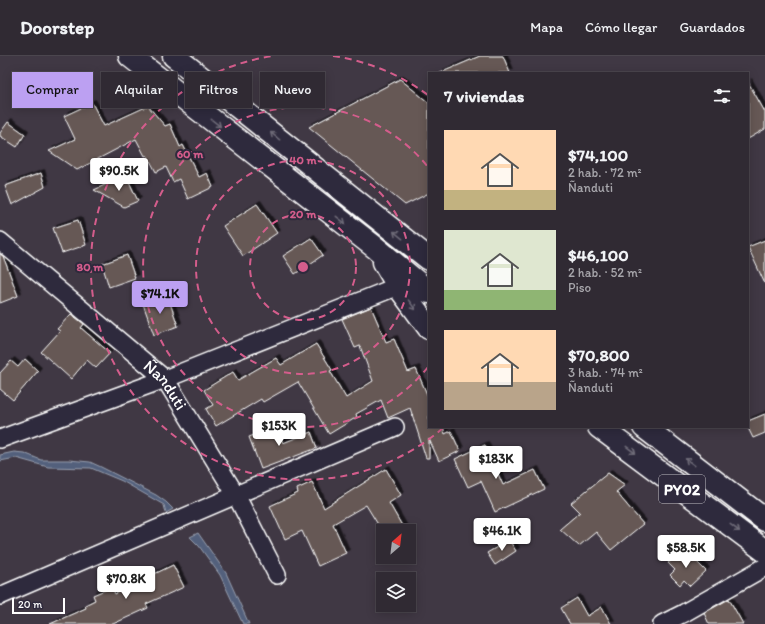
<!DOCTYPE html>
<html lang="es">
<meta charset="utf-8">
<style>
:root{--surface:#302a33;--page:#3c363f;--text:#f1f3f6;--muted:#a8a7ac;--line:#4b464e;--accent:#bca0f2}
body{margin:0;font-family:Itim,sans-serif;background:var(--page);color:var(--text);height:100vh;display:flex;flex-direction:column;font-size:15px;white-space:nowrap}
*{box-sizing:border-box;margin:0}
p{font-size:13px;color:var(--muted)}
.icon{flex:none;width:22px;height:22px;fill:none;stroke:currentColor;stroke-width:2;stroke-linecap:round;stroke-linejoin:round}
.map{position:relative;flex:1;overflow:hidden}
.drawer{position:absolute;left:428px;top:16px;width:321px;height:356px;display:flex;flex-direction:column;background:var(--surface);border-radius:0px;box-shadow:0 2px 10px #0003,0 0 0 1px var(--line)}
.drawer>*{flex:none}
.banner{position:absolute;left:12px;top:16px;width:356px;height:36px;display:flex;gap:8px}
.needle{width:26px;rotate:28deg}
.controls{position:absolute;left:376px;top:468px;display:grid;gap:8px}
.controls a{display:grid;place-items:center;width:40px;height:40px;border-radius:0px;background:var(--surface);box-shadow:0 2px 10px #0003,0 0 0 1px var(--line);font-size:20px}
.scale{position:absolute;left:12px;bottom:10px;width:53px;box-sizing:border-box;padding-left:4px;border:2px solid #fff;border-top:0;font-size:11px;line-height:14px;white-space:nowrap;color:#fff;-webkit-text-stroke:3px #2f2a3d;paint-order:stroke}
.price{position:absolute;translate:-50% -34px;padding:0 9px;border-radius:4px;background:#fff;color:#222;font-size:13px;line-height:26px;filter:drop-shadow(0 1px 2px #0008)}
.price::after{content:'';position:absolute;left:50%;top:24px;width:12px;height:9px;margin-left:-6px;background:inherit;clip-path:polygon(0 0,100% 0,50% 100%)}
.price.active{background:var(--accent);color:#111}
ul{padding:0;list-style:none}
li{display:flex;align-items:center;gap:12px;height:100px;padding:0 16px}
li span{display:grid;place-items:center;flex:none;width:112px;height:80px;border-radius:0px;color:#555}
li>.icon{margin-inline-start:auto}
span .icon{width:48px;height:48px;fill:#fffc;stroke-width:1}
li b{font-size:17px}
h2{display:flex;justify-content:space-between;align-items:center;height:48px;padding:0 16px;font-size:17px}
.chip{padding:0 14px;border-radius:0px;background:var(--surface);box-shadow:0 2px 10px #0003,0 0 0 1px var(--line);font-size:14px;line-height:36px}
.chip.active{background:var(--accent);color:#111}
header{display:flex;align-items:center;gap:24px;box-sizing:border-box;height:56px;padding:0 20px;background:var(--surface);border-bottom:1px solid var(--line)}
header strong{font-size:19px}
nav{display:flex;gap:22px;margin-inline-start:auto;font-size:14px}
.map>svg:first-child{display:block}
</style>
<header>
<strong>Doorstep</strong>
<nav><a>Mapa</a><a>Cómo llegar</a><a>Guardados</a></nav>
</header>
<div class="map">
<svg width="765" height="568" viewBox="0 0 765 568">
<defs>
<filter id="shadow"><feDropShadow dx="3.5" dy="-3.5" stdDeviation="0" flood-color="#0009"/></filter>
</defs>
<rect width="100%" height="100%" fill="#403844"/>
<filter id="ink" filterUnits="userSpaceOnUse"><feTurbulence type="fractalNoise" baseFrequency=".025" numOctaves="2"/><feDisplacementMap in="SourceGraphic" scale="8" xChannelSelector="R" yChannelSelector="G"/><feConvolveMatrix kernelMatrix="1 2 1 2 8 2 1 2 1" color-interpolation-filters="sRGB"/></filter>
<g filter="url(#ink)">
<!-- water -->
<path fill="#53607c" stroke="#98a0b0" d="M14,396L24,397L41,404H69L90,406L101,411L156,439L166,446L173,453L166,457L164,449L122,425L91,412L48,411L16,402L0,405V399Z
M198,477L226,517L249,568H243L220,519L199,490L190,481Z"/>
<!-- building -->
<path fill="#665955" stroke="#fff" filter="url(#shadow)" d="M480,0H503L510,17H440Z
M400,23L429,47V137L405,149L309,71Z
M748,26L765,56V73L748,83Z
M92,47L104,70L148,50L165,70L170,68L180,91L183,89L199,121L207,117L213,131L188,143L179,123L173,126L166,111L156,116L147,99L145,100L136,83L77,114L49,95L75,83L64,60Z
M8,66L25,78L17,91L0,80V77Z
M41,117L45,131L12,149L5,130Z
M126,119L138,145L124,151L94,134Z
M257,148L277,177L243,200L223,170Z
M78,164L86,189L62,197L53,172Z
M311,182L323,199L295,218L283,200Z
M765,184V228L748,191Z
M0,198L3,200L18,240L0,247Z
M127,199L135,222L109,231L102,208Z
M160,238L164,249L170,247L178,270L154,279L142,245Z
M371,251L386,286L394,283L408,316L416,313L429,343V371H443L445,378L451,375L460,395L439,405L429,383V402H426L410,352L388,362L381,344L356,358L357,361L329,378L298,326L263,346L261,343L216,370L206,353L213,349L204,334L233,316L238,324L276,302L281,309L316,288L332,314L330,315L346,342L373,325L360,290L355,292L342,263Z
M71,258L84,268L81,272L110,297L96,312L87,304L71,323L41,296L60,275L57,273Z
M25,303L38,315L13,344L0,333V317L11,305L18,311Z
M765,358V377L753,382L748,372V365Z
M277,370L283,387L311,376L317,392L261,413L249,381Z
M485,389L503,429L535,414L544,433L495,456L481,425L468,431L455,403Z
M386,413L401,439L389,447L405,475H382L366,449L333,468L346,497L318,510L302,475L285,483L270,450L298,437L297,433L312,426L324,452Z
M608,417L625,429L616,436L643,468L611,494L596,476L579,490L560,473L580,456L571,447Z
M509,484L516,495L495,509L487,497Z
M684,493L706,515L690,530L684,524L680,529L670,519L675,514L668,507Z
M173,509L184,531L146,548L148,552L113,568H50L86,552L85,549L95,544L93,539L112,531L115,538L147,524L146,522Z
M577,542L587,560L602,551L611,568H570L561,552Z
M729,543L743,568H709L704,557Z"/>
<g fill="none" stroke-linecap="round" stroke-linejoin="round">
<defs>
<g id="minor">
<path id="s1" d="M0,185L165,323L236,439L277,519"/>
<path d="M0,383L165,323L398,230"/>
<path d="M0,540L395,371"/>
<path d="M662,568L684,557L765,511"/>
</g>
<path id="highway" d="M130,0L376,192L429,236
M174,0L429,203
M384,206L398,230L429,272
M599,371L765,495
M644,371L765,464"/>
</defs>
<!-- minor casing -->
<use href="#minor" stroke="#fff" stroke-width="20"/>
<!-- highway casing -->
<use href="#highway" stroke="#fff" stroke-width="25"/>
<!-- minor -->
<use href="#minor" stroke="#2f2a3d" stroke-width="17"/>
<!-- highway -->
<use href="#highway" stroke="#2f2a3d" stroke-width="22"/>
</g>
<!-- one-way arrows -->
<defs><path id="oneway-shaft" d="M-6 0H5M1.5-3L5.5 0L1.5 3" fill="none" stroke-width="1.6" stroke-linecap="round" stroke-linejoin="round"/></defs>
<g stroke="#6d6a77">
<use href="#oneway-shaft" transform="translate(216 67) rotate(38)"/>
<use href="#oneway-shaft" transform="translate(275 80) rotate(-141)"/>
<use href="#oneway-shaft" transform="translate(341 164) rotate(38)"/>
<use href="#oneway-shaft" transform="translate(398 179) rotate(-141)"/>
<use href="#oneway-shaft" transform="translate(412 249) rotate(54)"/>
<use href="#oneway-shaft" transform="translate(631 394) rotate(37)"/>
<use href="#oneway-shaft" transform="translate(690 406) rotate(-143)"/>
<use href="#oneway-shaft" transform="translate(735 472) rotate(37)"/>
</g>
</g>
<!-- distance rings -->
<g fill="none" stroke="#d45d8c" stroke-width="2" stroke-dasharray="7 5">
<circle cx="303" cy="211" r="53"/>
<circle cx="303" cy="211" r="107"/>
<path d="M428 311A160 160 0 1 1 428 111"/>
<path d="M443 372A213 213 0 1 1 273 0M333 0A213 213 0 0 1 428 39"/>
</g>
<g text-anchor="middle" stroke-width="4" stroke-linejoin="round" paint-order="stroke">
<!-- shield labels -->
<rect fill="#2f2a3d" stroke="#c1bfc5" stroke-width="1" x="659" y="419" width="46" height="28" rx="3"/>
<g font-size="16" font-weight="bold" fill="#fff">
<text x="682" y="439">PY02</text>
</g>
<!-- street labels -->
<g font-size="17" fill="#fff" stroke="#2f2a3d">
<text dy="6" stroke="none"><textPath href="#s1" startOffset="220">Ñanduti</textPath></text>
</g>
</g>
<circle cx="303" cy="211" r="6" fill="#d45d8c" stroke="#2f2a3d" stroke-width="2"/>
<g font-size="12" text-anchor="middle" font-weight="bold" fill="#d45d8c" stroke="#2f2a3d" stroke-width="4" stroke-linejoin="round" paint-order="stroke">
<text x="190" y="102">60 m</text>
<text x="303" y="108">40 m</text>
<text x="303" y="162">20 m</text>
<text x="90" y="215">80 m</text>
</g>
</svg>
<div class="controls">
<a><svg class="needle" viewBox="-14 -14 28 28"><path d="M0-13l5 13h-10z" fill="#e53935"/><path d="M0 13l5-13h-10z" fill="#a8a7ac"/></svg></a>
<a><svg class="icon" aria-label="layers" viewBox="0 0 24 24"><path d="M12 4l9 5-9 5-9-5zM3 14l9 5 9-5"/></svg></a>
</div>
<div class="scale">20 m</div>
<b class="price" style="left:119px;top:136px">$90.5K</b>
<b class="price active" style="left:160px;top:259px">$74.1K</b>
<b class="price" style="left:279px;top:391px">$153K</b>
<b class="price" style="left:496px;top:424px">$183K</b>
<b class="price" style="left:502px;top:496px">$46.1K</b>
<b class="price" style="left:686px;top:513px">$58.5K</b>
<b class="price" style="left:126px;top:544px">$70.8K</b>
<div class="banner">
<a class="chip active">Comprar</a>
<a class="chip">Alquilar</a>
<a class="chip">Filtros</a>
<a class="chip">Nuevo</a>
</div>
<section class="drawer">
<h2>7 viviendas<svg class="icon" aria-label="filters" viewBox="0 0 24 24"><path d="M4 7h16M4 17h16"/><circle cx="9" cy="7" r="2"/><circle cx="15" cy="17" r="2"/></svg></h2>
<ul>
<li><span style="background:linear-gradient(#ffd9b3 75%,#c2b280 0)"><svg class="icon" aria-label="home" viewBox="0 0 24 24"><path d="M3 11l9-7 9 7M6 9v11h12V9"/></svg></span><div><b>$74,100</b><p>2 hab. · 72 m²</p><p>Ñanduti</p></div></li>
<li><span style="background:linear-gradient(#dfe7d0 75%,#8fb573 0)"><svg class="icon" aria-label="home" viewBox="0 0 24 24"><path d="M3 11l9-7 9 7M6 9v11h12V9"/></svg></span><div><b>$46,100</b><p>2 hab. · 52 m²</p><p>Piso</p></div></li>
<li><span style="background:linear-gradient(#ffd9b3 65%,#b9a48a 0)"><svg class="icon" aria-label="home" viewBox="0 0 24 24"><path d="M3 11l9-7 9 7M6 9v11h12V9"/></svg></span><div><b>$70,800</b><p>3 hab. · 74 m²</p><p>Ñanduti</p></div></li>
</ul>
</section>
</div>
